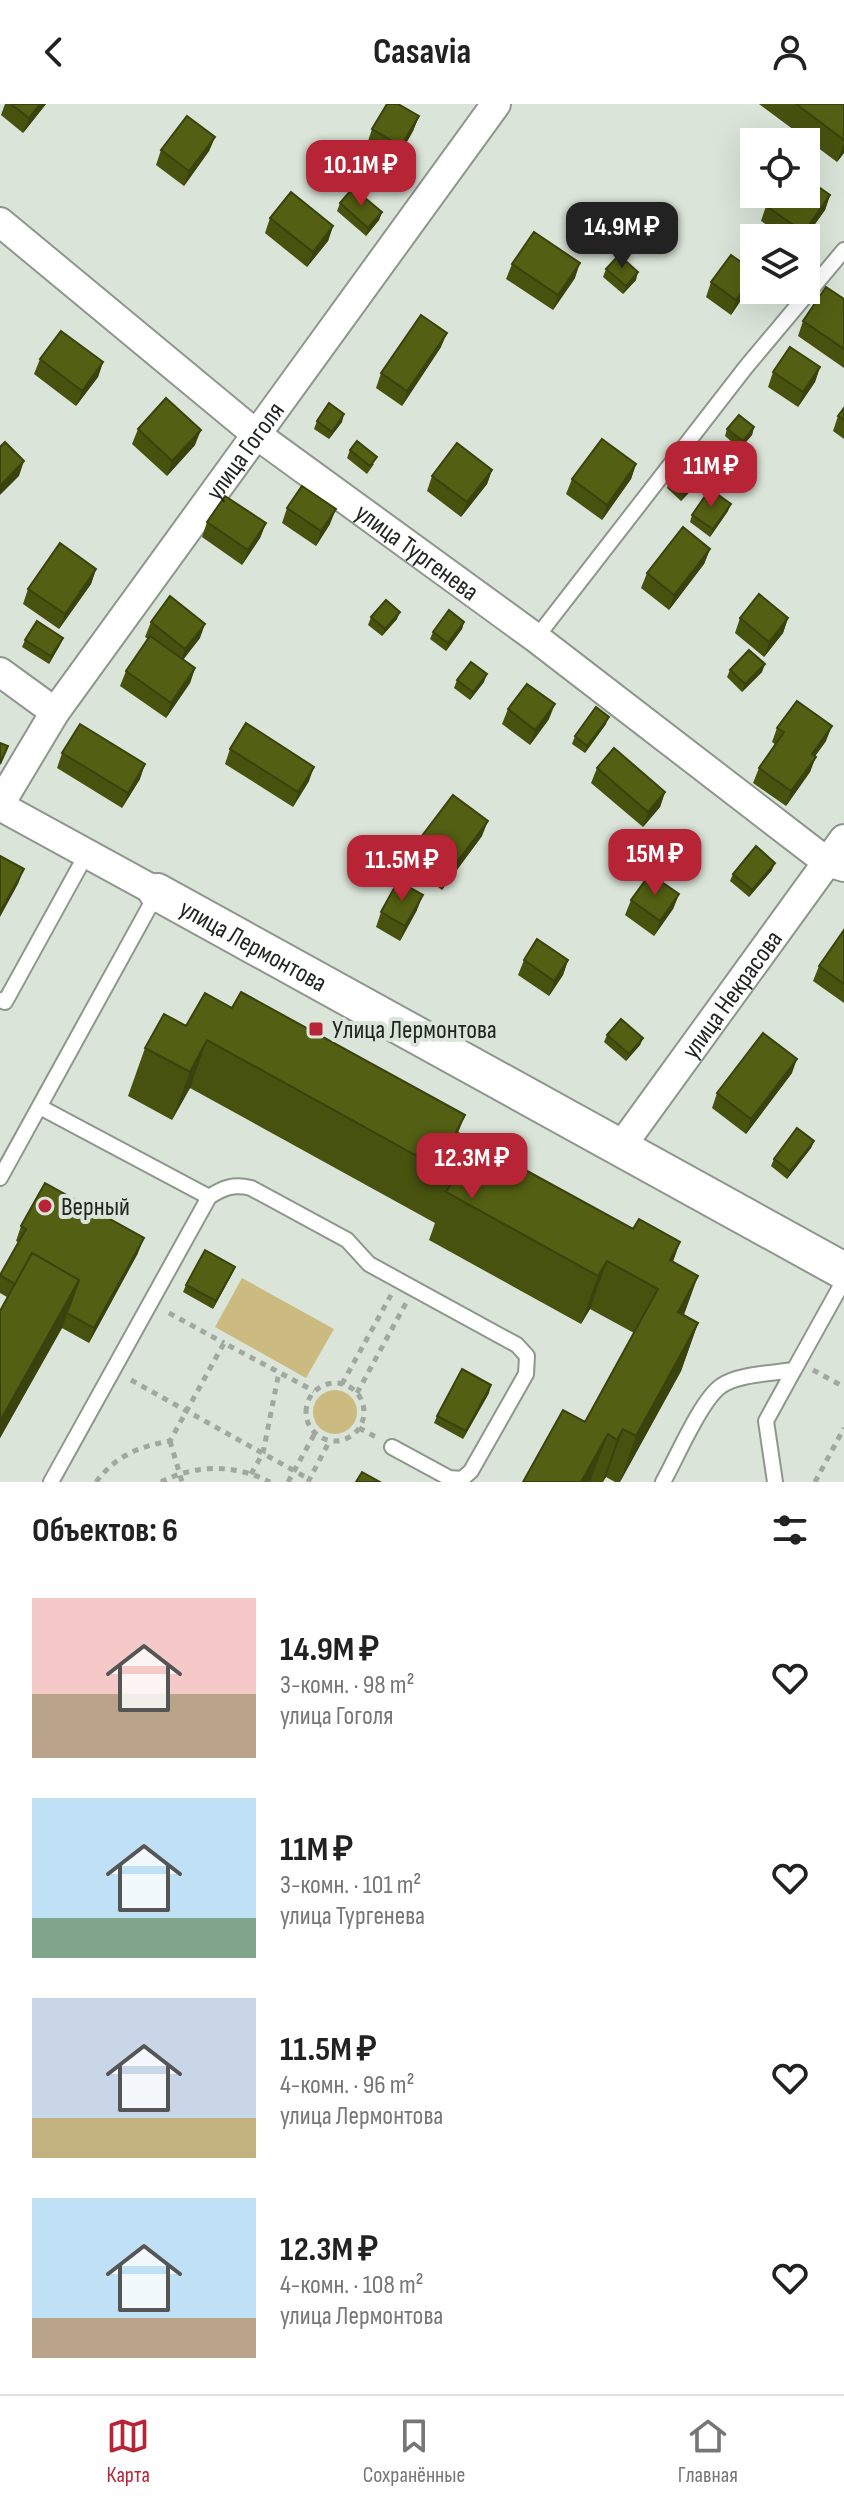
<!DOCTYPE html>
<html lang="ru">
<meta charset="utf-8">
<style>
:root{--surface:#fff;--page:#f2f2f2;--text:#222;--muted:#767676;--line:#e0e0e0;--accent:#b62435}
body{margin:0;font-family:"Sofia Sans Condensed",sans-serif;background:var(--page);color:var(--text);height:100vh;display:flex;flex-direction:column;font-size:30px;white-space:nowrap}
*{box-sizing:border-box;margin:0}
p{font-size:26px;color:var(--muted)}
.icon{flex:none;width:44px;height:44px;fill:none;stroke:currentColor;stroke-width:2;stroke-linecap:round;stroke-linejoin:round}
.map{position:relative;height:1378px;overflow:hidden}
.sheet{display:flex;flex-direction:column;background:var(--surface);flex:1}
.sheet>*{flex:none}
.buttons{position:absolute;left:740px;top:24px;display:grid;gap:16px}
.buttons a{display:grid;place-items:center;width:80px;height:80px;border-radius:0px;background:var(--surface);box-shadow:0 8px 32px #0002;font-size:40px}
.price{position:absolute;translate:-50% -68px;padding:0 18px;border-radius:16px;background:var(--accent);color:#fff;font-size:26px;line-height:52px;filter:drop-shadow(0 2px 4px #0008)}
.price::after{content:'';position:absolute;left:50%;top:48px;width:24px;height:18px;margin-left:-12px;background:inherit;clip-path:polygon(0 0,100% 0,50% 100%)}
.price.on{background:#222;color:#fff}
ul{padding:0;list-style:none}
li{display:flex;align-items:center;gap:24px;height:200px;padding:0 32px}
li span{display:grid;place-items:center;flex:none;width:224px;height:160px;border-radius:0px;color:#555}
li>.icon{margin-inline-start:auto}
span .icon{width:96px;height:96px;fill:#fffc;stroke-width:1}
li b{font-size:34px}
h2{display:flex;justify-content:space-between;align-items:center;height:96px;padding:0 32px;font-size:34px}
header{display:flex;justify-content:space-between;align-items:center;height:104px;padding:0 32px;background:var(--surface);font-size:36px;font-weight:700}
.menu{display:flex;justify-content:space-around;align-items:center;height:112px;border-top:2px solid var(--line);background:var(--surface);font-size:22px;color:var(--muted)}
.menu a{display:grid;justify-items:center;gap:4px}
.menu .on{color:var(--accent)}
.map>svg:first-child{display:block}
</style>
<header><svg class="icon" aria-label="back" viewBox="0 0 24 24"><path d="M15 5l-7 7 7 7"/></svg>Casavia<svg class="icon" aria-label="person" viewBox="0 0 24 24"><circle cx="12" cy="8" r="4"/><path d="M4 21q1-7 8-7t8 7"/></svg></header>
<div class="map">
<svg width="844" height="1378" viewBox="0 0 844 1378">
<rect width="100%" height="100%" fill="#dae4d8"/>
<!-- green -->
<path fill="#ccbb81" d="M242,1174L334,1225L306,1274L215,1223Z
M313 1308a22 22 0 1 1 44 0a22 22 0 1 1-44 0Z"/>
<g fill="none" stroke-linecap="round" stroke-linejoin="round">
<defs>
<path id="service" d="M536,534L746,263L844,146
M0,896L5,898L87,749
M40,1003L209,1093C224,1083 234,1080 251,1084L347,1136L369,1160L517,1241L527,1252L526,1270L471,1367L462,1375L449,1374L392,1343
M0,1074L157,789
M51,1378L209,1093
M663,1378C676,1355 701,1296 721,1282C737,1270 775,1269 794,1266L844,1176
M775,1378L766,1317L794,1266"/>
<g id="minor">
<path id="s1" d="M0,118L257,331L536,534L827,758L844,763"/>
<path d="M0,568L55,608"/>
<path id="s2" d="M0,700L55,608L496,0"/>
<path d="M0,702L157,788"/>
<path id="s3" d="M620,1044L844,735"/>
</g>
<g id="tertiary">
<path id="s4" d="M157,788L844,1167"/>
</g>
</defs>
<!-- service casing -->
<use href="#service" stroke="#8d978c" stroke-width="18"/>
<!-- minor casing -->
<use href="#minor" stroke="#8d978c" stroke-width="32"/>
<!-- tertiary casing -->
<use href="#tertiary" stroke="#8d978c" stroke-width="40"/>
<!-- path -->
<path stroke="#a0a89f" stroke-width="5" stroke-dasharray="6 6" stroke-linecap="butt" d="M169,1209L224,1239
M813,1266L844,1283
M131,1276L309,1375
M306 1308a29 29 0 1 1 58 0a29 29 0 1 1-58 0Z
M342,1280L391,1191
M357,1289L406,1199
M359,1324L376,1333
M170,1337L182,1378
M251,1370L263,1349L279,1268
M96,1378C117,1351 138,1343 170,1337L224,1239L314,1287
M161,1378C196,1360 235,1360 270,1378
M288,1378L315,1329
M308,1378L330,1336
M815,1378L844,1324"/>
<!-- service -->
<use href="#service" stroke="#fff" stroke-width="14"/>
<!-- minor -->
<use href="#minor" stroke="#fff" stroke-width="28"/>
<!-- tertiary -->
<use href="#tertiary" stroke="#fff" stroke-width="36"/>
</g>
<!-- wall -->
<path fill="#47520f" d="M5,0H46L23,29L1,11Z
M759,0H844V49L837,58Z
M419,12L413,27L396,57L367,40L372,25Z
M215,33L209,47L184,82L156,61L161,46Z
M830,91L825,106L805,134H786L761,117L766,102Z
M340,99L382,108L379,116L366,132L337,107Z
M270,114L333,122L328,137L307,163L265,129Z
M512,160L575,174L553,206L506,175Z
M606,165L636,176L623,190L603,173Z
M711,178L750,183L731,211L706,193Z
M844,195V264L798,232L803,217Z
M441,243L402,302L376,284L381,269Z
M40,255L103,258L98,273L76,302L34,270Z
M820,263L815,278L798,303L768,283L773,268Z
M844,304V335L833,327L838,312Z
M317,317L342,318L329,335L314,325Z
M754,323L752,331L740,345L725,332L727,325Z
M138,325L195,341L167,372L132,340Z
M350,346L374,360L367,370L347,354Z
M636,360L631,375L602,416L566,390L572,375Z
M492,366L487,380L461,413L427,387L432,372Z
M701,372L698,379L681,397L667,384L670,376Z
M287,404L330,420L316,442L282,419Z
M728,407L710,433L690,418L692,411Z
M207,418L266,419L260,434L242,461L202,433Z
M710,445L704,460L669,506L641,484L647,469Z
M96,465L91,480L59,525L23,500L28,485Z
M371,513L397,515L382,532L368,521Z
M740,514H788L783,529L764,553L735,529Z
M151,518L200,534L183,555L195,564L190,579L166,614L120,582L126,567L148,535L145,533Z
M464,518L462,525L446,547L430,535L433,528Z
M63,534L60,541L49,560L22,543L25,536Z
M730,566L762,568L742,588L727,573Z
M457,576L484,578L470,596L454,584Z
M508,605L549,615L530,641L502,620Z
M606,620L585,649L572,640L575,632Z
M777,624L826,637L815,652L810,668L786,702L753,679L759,664L776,641L772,638Z
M230,645L309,677L293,703L225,660Z
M62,649L140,675L122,704L57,664Z
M597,664L665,688L660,703L643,723L591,679Z
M482,732L442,786L407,760L412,745Z
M772,766L749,793L730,777L733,770Z
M679,790L673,805L654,832L625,811L631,796Z
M417,806L400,837L376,823L381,808Z
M844,826V899L813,877L819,862Z
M524,856H568L563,871L549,892L518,871Z
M232,904L465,1011L458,1029L673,1158L684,1211L698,1219L681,1267L620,1378H615L606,1373L603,1378H523L585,1318L634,1229L590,1205L581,1220L429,1136L435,1119L190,984L172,1016L128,992L145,944L186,922Z
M607,931L643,934L640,941L626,957L604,938Z
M792,969L746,1030L712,1004L717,989Z
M814,1037L811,1044L787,1075L771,1062L774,1055Z
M21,1122L138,1149L89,1239L62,1224L0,1334V1207L7,1193L0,1189V1171L18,1138L16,1137Z
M232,1170L213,1205L183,1188L186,1181Z
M489,1289L463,1335L434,1319L437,1312Z"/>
<!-- shaded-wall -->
<path fill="#3a420d" d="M40,0H46L23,29L29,14Z
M419,12L413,27L396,57L401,42Z
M215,33L209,47L184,82L189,67Z
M844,39V49L837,58Z
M830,91L825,106L805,134H802L804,128Z
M382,108L379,116L366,132L368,124Z
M333,122L328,137L307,163L313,148Z
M580,159L575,174L553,206L558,191Z
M638,168L636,176L623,190L626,182Z
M754,170L750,183L731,211L736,196Z
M447,229L441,243L402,302L407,287Z
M103,258L98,273L76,302L82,287Z
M820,263L815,278L798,303L803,288Z
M344,310L342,318L329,335L332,328Z
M754,323L752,331L740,345L743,337Z
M201,326L195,341L167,372L172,357Z
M24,357L19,372L0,391V382Z
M636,360L631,375L602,416L607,401Z
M492,366L487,380L461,413L467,398Z
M701,372L698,379L681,397L684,390Z
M731,400L728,407L710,433L713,425Z
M336,405L330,420L316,442L321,427Z
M266,419L260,434L242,461L248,446Z
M710,445L704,460L669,506L674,491Z
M96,465L91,480L59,525L65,510Z
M400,508L397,515L382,532L385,525Z
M788,514L783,529L764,553L769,538Z
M464,518L462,525L446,547L448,539Z
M205,520L200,534L180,560L185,545Z
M63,534L60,541L49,560L51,552Z
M765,560L762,568L742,588L745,580Z
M195,564L190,579L166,614L171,599Z
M487,570L484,578L470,596L473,588Z
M555,600L549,615L530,641L535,626Z
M609,613L606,620L585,649L587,642Z
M832,622L826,637L806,665L812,650Z
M816,653L810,668L786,702L791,687Z
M145,660L140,675L122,704L128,689Z
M314,663L309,677L293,703L298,688Z
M665,688L660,703L643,723L648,708Z
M488,717L482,732L442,786L447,771Z
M775,759L772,766L749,793L752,786Z
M24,765L18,780L0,813V808Z
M679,790L673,805L654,832L660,817Z
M423,791L417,806L400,837L405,822Z
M568,856L563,871L549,892L554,877Z
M643,934L640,941L626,957L629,950Z
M207,936L190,984L172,1016L190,968Z
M797,955L792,969L746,1030L751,1015Z
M814,1037L811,1044L787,1075L790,1067Z
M144,1134L138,1149L89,1239L94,1224Z
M680,1138L663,1186L670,1156Z
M607,1157L590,1205L581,1220L598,1172Z
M235,1163L232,1170L213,1205L216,1197Z
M698,1172L681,1219L678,1208Z
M79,1176L62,1224L0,1334V1317Z
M698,1219L681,1267L620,1378L636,1332Z
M491,1281L489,1289L463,1335L466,1327Z
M623,1325L606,1373L602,1378L617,1336Z
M608,1330L590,1378H581Z"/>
<!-- building -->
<path fill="#535f12" stroke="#3a420d" stroke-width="2" d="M11,0H40L29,14Z
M387,0H398L419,12L401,42L372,25Z
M796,0H844V36Z
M187,12L215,33L189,67L161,46Z
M806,74L830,91L804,128L766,102L774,90H806Z
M353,84L382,108L368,124L340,99Z
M291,88L333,122L313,148L270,114Z
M534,128L580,159L558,191L512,160Z
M619,151L638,168L626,182L606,165Z
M731,151L754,167V170L736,196L711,178Z
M826,183L844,195V245L803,217Z
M421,211L447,229L407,287L381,269Z
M61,227L103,258L82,287L40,255Z
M790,243L820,263L803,288L773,268Z
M166,294L201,326L172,357L138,325Z
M329,299L344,310L332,328L317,317Z
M844,304V316L838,312Z
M739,311L754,323L743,337L727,325Z
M602,335L636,360L607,401L572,375Z
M357,337L377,353L370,362L350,346Z
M5,338L24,357L0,382V343Z
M457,339L492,366L467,398L432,372Z
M687,358L701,372L684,390L670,376Z
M302,382L336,405L321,427L287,404Z
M710,385L731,400L713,425L692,411Z
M225,392L266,419L248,446L207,418Z
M683,423L710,445L674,491L647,469Z
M60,439L96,465L65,510L28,485Z
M759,490L788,514L769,538L740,514Z
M170,492L205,520L185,545L151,518Z
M386,496L400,508L385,525L371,513Z
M449,506L464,518L448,539L433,528Z
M37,517L63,534L51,552L25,536Z
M150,532L195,564L171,599L126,567Z
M749,546L765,560L745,580L730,566Z
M471,558L487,570L473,588L457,576Z
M527,580L555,600L535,626L508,605Z
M797,597L832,622L812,650L816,653L791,687L759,664L784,628L777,624Z
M596,603L609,613L587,642L575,632Z
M246,619L314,663L298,688L230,645Z
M80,620L145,660L128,689L62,649Z
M0,639L8,642L0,660Z
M614,644L665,688L648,708L597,664Z
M453,691L488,717L447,771L412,745Z
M756,742L775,759L752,786L733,770Z
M0,752L24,765L0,808Z
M650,770L679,790L660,817L631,796Z
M398,777L423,791L405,822L381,808Z
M844,826V880L819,862Z
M537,835L568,856L554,877L524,856Z
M241,888L465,1011L456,1028L633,1125L639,1115L680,1138L670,1156L698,1172L678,1208L698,1219L636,1332L623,1325L617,1336L608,1330L581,1378H523L563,1306L585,1318L658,1185L607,1157L598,1172L446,1088L455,1073L207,936L190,968L145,944L164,910L186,922L205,889L232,904Z
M621,915L643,934L629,950L607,931Z
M763,929L797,955L751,1015L717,989Z
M797,1024L814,1037L790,1067L774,1055Z
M45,1079L144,1134L94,1224L67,1209L79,1176L32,1149L15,1180L0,1171L26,1125L21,1122Z
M205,1146L235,1163L216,1197L186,1181Z
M32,1149L79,1176L0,1317V1207Z
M462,1265L491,1281L466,1327L437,1312Z
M362,1368L380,1378H356Z"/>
<!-- markers -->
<g fill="#b62435" stroke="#dae4d8" stroke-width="3">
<rect x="308" y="917" width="16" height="16" rx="4"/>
<circle cx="45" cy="1102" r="8"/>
</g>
<g text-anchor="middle" stroke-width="8" stroke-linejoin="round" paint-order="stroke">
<!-- street labels -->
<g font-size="26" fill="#212521" stroke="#dae4d8">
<text dy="9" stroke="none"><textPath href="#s2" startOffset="430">улица Гоголя</textPath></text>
<text dy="9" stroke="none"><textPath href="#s1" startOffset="532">улица Тургенева</textPath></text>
<text dy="9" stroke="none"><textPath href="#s4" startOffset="110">улица Лермонтова</textPath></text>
<text dy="9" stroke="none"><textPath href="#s3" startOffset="190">улица Некрасова</textPath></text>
</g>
<!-- poi labels -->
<g font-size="26" fill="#212521" stroke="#dae4d8" text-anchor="start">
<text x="332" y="934">Улица Лермонтова</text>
<text x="61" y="1111">Верный</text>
</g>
</g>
</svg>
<div class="buttons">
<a><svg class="icon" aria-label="locate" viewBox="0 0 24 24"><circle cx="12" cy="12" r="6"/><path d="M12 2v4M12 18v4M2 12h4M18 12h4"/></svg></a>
<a><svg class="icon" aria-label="layers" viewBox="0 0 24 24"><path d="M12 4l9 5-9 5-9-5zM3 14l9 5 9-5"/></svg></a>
</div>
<b class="price" style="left:361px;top:104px">10.1M ₽</b>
<b class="price on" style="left:622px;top:166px">14.9M ₽</b>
<b class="price" style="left:711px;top:405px">11M ₽</b>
<b class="price" style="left:655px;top:793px">15M ₽</b>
<b class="price" style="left:402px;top:799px">11.5M ₽</b>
<b class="price" style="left:472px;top:1097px">12.3M ₽</b>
</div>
<section class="sheet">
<h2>Объектов: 6<svg class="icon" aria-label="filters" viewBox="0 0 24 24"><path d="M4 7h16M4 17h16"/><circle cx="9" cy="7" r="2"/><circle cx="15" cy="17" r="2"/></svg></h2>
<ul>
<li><span style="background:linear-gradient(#f6c9c9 60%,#b9a48a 0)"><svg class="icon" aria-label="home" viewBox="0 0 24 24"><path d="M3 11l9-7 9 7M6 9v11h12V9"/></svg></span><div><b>14.9M ₽</b><p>3-комн. · 98 m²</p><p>улица Гоголя</p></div><svg class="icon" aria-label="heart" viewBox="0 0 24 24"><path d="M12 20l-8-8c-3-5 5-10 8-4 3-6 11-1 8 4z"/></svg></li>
<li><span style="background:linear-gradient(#bfe0f5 75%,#7fa58c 0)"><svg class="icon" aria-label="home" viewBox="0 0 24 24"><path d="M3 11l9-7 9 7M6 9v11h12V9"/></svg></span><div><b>11M ₽</b><p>3-комн. · 101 m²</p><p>улица Тургенева</p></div><svg class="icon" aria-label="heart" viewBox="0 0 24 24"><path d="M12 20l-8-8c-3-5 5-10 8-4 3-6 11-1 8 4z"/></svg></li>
<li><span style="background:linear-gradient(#c9d6e8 75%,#c2b280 0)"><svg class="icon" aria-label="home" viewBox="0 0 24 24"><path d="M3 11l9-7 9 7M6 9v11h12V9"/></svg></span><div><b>11.5M ₽</b><p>4-комн. · 96 m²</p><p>улица Лермонтова</p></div><svg class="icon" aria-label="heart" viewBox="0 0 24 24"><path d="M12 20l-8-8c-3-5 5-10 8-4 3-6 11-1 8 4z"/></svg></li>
<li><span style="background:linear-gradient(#bfe0f5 75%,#b9a48a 0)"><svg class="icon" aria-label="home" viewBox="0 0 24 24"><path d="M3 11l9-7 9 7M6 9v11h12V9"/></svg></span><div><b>12.3M ₽</b><p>4-комн. · 108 m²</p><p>улица Лермонтова</p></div><svg class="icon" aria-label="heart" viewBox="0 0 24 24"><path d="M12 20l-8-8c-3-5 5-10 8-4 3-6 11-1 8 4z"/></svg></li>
</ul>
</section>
<nav class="menu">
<a class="on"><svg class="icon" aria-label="map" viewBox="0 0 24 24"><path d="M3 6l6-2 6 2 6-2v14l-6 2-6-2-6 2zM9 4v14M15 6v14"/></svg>Карта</a>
<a><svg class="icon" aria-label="saved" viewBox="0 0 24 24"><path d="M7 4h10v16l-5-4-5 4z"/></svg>Сохранённые</a>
<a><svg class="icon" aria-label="home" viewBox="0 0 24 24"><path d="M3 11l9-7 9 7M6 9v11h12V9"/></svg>Главная</a>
</nav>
